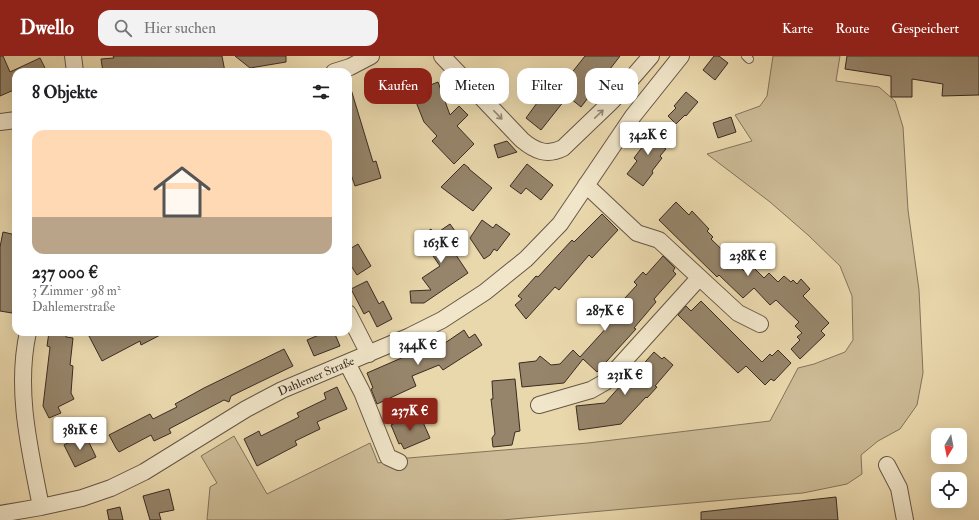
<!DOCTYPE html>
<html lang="de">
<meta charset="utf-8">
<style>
:root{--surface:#fff;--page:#f2f2f2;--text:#202124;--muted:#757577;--accent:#8f2418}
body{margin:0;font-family:"IM FELL Double Pica",serif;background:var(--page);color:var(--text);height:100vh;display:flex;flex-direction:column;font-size:15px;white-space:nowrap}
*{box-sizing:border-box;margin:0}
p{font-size:13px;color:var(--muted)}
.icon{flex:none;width:22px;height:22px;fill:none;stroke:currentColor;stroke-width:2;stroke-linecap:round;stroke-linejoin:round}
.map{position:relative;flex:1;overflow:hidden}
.sheet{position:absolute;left:12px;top:12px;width:340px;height:268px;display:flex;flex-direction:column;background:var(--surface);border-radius:12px;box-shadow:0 4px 16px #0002}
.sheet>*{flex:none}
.banner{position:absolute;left:364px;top:12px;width:380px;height:36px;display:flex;gap:8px}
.needle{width:26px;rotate:190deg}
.fabs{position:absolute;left:931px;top:372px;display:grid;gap:8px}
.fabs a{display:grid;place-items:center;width:36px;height:36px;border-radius:8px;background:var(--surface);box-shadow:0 4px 16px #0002;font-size:20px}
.price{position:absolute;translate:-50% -34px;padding:0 9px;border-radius:4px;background:#fff;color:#222;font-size:13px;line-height:26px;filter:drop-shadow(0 1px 2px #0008)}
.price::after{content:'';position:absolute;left:50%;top:24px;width:12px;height:9px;margin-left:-6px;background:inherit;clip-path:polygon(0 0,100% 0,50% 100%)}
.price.selected{background:var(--accent);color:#fff}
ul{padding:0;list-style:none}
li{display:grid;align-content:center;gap:8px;height:212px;padding:0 20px}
li span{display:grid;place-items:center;height:124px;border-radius:12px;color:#555}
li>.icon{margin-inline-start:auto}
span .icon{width:72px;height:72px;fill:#fffc;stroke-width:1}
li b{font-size:17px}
h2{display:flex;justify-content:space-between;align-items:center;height:48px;padding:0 20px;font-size:17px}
.tag{padding:0 14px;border-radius:12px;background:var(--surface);box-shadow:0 4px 16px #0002;font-size:14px;line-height:36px}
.tag.selected{background:var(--accent);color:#fff}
header{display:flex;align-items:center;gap:24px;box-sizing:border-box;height:56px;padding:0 20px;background:var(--accent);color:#fff}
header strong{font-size:19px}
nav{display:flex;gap:22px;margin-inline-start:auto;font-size:14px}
.search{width:280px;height:36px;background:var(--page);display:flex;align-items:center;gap:10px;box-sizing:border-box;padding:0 14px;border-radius:12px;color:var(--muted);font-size:15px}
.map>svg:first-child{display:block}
</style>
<header>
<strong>Dwello</strong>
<div class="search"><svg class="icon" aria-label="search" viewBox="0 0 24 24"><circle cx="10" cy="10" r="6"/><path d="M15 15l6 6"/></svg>Hier suchen</div>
<nav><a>Karte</a><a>Route</a><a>Gespeichert</a></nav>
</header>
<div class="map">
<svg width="979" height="464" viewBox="0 0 979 464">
<rect width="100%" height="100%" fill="#ead8ad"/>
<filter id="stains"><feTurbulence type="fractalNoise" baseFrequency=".005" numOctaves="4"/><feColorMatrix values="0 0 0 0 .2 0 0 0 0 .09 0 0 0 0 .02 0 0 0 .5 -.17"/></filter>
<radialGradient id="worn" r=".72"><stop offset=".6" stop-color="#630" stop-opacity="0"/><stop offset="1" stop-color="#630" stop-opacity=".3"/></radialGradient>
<!-- green -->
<path fill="#ccbb96" stroke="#83735c" d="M773,0H840L836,25L879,31L895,45L903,71L908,154L919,234L923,317L917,349L900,373L878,385L861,399L862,418L847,428L803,437L502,464H207L210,431L217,427L201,400L234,380L267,438L370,387L378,407L408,402L588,387L770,365L798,312L814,308L845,296L853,284L852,240L840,210L808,179L770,146L707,98L752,85L735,59L760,50L767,40Z"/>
<!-- building -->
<path fill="#96856b" stroke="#3a2b23" d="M0,0H3L10,16L40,2L47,16H16V33L0,40Z
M113,0H222L225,16H103L101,3L114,2Z
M235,0H286V6L250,12Z
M585,0H620L581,51L565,38L576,24L570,19Z
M714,0H719L728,7L715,24L703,14Z
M847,0H979V39L942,40L943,28L912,23V41H891V20L845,13Z
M438,26L450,59L459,50L468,59L457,70L474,88L454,108L432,85L437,80L424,66L410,31L421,27L423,32Z
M350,30L373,106L376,105L381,122L355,130L348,110V31Z
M539,32L554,37L564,45L541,74L526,62L537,47L531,42Z
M686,36L698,46L686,60L685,59L676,68L668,60L676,52L674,50Z
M731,61L736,76L718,82L713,67Z
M656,67L666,74L657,87L666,93L660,100L662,102L652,115L653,117L643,130L627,118L637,105L634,102L649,82L647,80Z
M507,85L517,96L498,102L494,89Z
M464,108L469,112V113L492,132L473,155L441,131Z
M527,108L553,129L541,144L526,132L521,138L510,130Z
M676,146L689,159L692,155L709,173L707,175L713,181L711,183L744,215L750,208L764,222L769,217L778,226L784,220L791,226L793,224L797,228L801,223L810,233L803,240L829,267L821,275L825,279L800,303L791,293L800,284L797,281L802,277L795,270L799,266L776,244L770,249L754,232L743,242L719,219L717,221L659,164Z
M602,158L618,174L592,202L589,199L559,234L555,231L526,263L515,249L522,243L518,240L536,220L538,221L572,184L574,186Z
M482,164L493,172L496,168L510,178L497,195L494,193L490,199L484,203L470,182Z
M450,168L463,186L452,193L468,217L424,247H411L410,235L431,234L422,222L440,210L420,181L431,173L434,179Z
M3,176L16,179V233L12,257L0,255V191Z
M358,188L371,210L357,219L348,205V194Z
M663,200L675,212L673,215L676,218L654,243L656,246L634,272L636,273L597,316L583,303L564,327L522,331L519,307L536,305L540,300L551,309L560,308L573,294L580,301L628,248L624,243L637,229L634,226L643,216L646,219Z
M367,225L379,248L383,245L392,263L377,271L369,255L364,258L351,233Z
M701,245L762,306L770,298L772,300L778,294L791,307L774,325L771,323L765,329L746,310L738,317L678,259L686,250L691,255Z
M464,274L469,282L475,278L482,289L443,314L439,309L412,320L416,330L377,348L371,333L373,332L367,317L413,297L414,298L423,294L426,300Z
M49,276H66V281L73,282L70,309L73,310L71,337L74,343L58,351L61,357L49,362L43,350L50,291L47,290Z
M98,276H166L141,289L140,285L102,305L89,280Z
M326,276H334L340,290L314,300L307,284Z
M284,293L293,310L231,340L229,346L224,344L169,373L171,377L154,385L151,379L119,396L116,392L109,379L150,358L153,363L177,351L175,348L204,332Z
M654,296L662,303L664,301L673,309L655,330L657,331L647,342L646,341L621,368L579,374L576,350L605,347L622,328L624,330Z
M515,323L520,375L515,376L512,389L493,391L492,382L495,378L491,343H493L492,325Z
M337,331L347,353L317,366L320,373L295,385L297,389L257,410L244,383L259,375L261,380L299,361L297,357L326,343L324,337Z
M411,360L414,368L422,364L430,382L404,393L401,387L399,388L391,369Z
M85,378L96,401L75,411L64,389Z
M169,433L174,454L159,457L161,464H150L143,440Z
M836,441L838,464H701V456Z
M120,451L123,464H109L107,454Z"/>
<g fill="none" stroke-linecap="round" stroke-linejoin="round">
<defs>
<path id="lane" d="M746,0L749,3"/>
<path id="street" d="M73,0L75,16
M442,0L522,84C535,95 547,100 563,92L612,45L651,0
M334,16L350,11L371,0
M0,66L16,64
M586,129L637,177L659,184L738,257L760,268
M348,257L369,298
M28,276C15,335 30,394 41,451
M347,307L362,336L388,401L399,406
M539,349L591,334L605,326L699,222
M887,409L899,432L905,464
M0,458L41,451L82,442L111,432L144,416L246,353L282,334L410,280L442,264L485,236L526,203L560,168L633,60L681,0"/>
</defs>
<!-- lane casing -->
<use href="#lane" stroke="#665646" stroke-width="10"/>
<!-- street casing -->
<use href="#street" stroke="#665646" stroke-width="18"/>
<!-- lane -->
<use href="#lane" stroke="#f1e6ca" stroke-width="8"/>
<!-- street -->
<use href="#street" stroke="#f1e6ca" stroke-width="16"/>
</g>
<!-- one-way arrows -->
<defs><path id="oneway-shaft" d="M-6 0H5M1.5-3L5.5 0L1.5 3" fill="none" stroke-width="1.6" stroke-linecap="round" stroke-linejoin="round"/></defs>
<g stroke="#968876">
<use href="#oneway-shaft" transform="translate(599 58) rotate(-44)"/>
<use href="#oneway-shaft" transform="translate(498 59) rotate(46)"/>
</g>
<g text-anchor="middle" stroke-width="3.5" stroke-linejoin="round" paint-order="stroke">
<!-- street labels -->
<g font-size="12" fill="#3a2b23" stroke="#f1e6ca">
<text transform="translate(316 320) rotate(-23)" y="4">Dahlemer Straße</text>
</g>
</g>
<rect width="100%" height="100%" filter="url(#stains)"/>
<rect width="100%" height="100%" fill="url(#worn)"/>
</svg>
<div class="fabs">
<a><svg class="needle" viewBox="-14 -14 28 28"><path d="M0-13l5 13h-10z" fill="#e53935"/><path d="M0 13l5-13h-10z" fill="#757577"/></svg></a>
<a><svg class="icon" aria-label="locate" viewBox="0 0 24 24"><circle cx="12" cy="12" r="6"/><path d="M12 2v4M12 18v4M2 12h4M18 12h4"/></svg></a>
</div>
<b class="price" style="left:648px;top:100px">342K €</b>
<b class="price" style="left:441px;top:208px">163K €</b>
<b class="price" style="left:748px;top:221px">238K €</b>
<b class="price" style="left:605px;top:276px">287K €</b>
<b class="price" style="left:418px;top:310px">344K €</b>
<b class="price" style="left:625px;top:340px">231K €</b>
<b class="price selected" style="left:410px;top:376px">237K €</b>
<b class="price" style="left:80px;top:395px">381K €</b>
<div class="banner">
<a class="tag selected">Kaufen</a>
<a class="tag">Mieten</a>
<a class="tag">Filter</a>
<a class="tag">Neu</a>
</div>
<section class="sheet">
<h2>8 Objekte<svg class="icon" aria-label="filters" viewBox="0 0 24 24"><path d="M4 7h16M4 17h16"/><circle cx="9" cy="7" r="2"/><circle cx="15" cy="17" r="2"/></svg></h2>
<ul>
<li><span style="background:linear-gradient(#ffd9b3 70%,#b9a48a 0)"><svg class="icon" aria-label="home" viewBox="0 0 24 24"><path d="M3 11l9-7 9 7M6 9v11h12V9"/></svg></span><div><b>237 000 €</b><p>3 Zimmer · 98 m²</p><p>Dahlemerstraße</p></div></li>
</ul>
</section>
</div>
